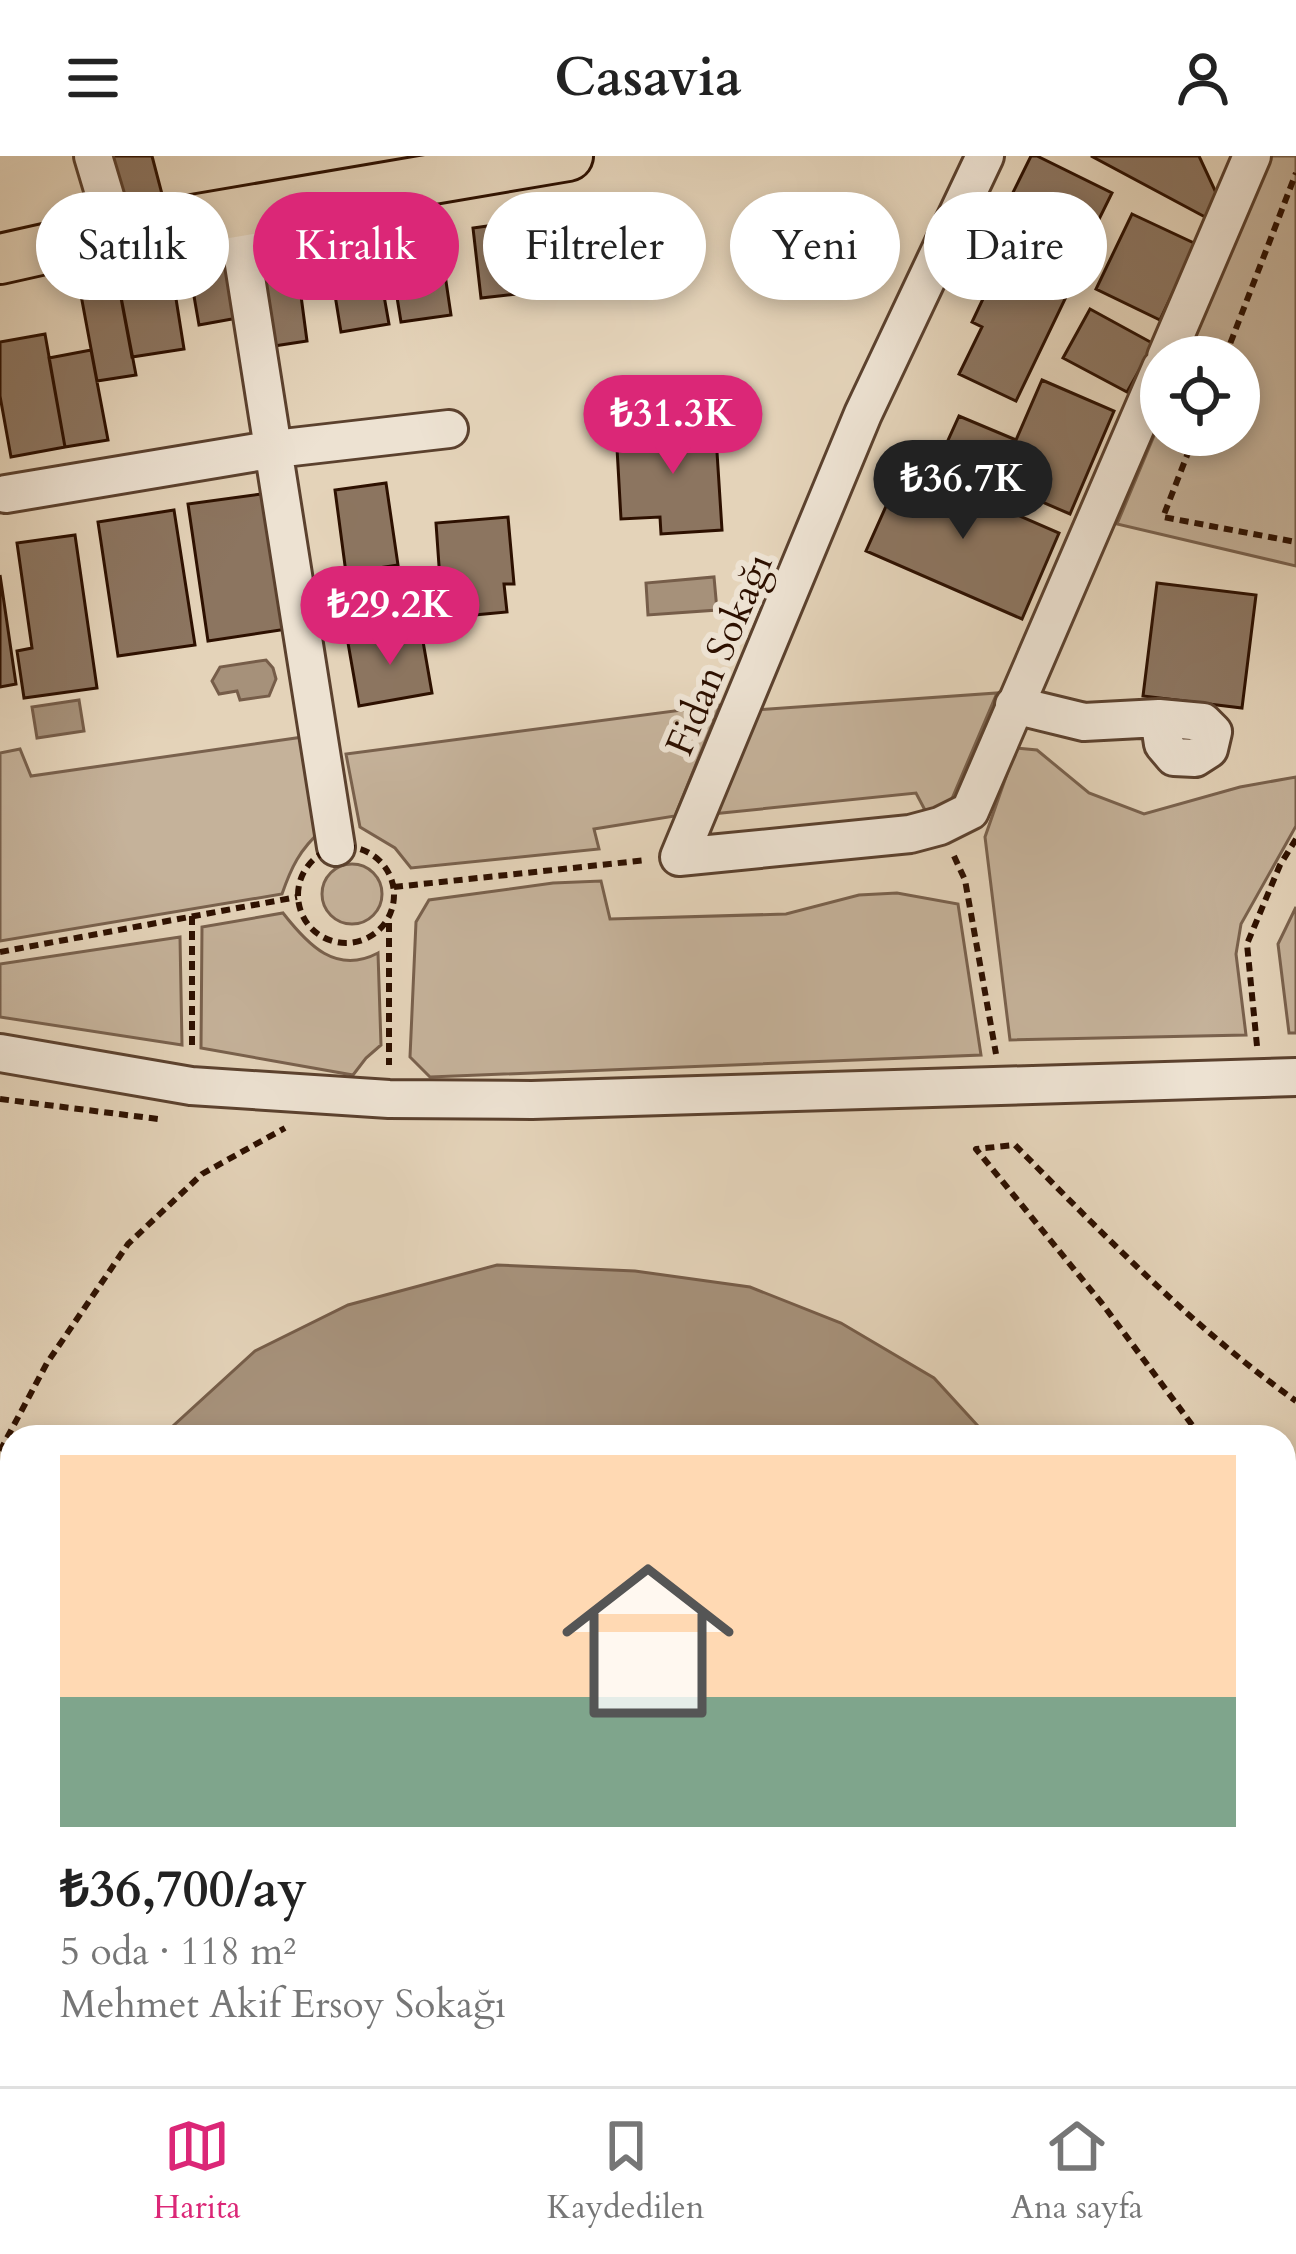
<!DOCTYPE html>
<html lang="tr">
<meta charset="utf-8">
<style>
:root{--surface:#fff;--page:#f2f2f2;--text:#222;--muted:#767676;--line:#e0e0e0;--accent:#db2777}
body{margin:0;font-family:Cardo,serif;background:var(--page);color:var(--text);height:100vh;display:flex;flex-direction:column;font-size:45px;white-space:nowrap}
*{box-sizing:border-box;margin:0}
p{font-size:39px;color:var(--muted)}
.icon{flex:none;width:66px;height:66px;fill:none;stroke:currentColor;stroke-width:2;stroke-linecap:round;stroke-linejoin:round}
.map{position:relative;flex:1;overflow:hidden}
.side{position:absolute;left:0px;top:1269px;width:1296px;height:663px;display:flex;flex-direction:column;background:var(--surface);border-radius:36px 36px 0 0;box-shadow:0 6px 18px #0003}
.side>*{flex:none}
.hud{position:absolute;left:36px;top:36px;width:1224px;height:108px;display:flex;gap:24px}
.tools{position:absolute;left:1140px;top:180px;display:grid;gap:24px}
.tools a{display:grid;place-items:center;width:120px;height:120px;border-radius:50%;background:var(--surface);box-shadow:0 6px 18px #0003;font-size:60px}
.price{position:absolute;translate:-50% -102px;padding:0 27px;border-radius:42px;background:var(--accent);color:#fff;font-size:39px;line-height:78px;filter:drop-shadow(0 3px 6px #0008)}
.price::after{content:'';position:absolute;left:50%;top:72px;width:36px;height:27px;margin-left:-18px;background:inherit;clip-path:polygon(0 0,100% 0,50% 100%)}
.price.selected{background:#222;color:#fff}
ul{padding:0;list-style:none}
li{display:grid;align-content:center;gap:24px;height:636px;padding:0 60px}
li+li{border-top:3px solid var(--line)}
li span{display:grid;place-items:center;height:372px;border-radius:0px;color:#555}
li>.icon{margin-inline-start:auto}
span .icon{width:216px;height:216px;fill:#fffc;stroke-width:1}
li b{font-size:51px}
.tag{padding:0 42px;border-radius:54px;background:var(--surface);box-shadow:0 6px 18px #0003;font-size:42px;line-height:108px}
.tag.selected{background:var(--accent);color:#fff}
header{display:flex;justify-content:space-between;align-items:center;height:156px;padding:0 60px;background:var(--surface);font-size:54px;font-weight:800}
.dock{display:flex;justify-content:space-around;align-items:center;height:168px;border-top:3px solid var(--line);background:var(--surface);font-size:33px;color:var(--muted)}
.dock a{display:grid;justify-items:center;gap:6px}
.dock .selected{color:var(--accent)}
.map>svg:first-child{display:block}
</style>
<header><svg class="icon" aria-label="menu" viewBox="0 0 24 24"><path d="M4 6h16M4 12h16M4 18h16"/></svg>Casavia<svg class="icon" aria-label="person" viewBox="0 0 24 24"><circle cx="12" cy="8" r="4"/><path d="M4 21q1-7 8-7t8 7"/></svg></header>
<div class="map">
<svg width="1296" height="1930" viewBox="0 0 1296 1930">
<rect width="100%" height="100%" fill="#e4d3b9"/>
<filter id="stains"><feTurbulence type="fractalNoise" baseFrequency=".00167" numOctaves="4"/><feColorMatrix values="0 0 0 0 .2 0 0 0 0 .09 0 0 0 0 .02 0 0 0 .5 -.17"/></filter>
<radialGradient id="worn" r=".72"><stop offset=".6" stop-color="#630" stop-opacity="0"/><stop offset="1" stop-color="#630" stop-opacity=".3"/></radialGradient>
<!-- green -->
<path fill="#c5b29a" stroke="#79614d" stroke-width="3" d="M1270,0H1296V410L1117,368L1161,263V279H1239V201H1187Z
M997,537L948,652L926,656L916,637L712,658L754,554Z
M720,549L675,660L594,673L599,693L411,712L395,692L360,671L346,598Z
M303,581L321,675C300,693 291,712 282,738L0,785V597L20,593L31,620Z
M1016,592L1037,594L1089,637L1144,658L1240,631L1296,621V670L1241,768L1236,798L1246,879L1010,884L985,681Z
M322 738a30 30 0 1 1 60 0a30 30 0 1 1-60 0Z
M601,725L610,763L786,758L859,739L897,737L958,748L981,899L430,921L410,901L416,766L429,744L553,727Z
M1296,751V877H1289L1278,788Z
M283,757C308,789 336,819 378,797L381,889L366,902L353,919L201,892L202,771Z
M180,781L182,889L0,861V808Z"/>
<!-- water -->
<path fill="#a6917a" stroke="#765d49" stroke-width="3" d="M714,421L717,454L648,459L646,427Z
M266,504L273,512L276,523L269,540L240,544L237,535L219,538L212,525L220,511Z
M79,544L84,575L37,582L32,551Z
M497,1109L635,1115L750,1131L841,1167L934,1222L988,1281H166L173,1270L255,1195L348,1149Z
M1296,1563V1930H0V1644H12V1920H1284V1577Z"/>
<!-- building -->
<path fill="#8c7560" stroke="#2d1000" stroke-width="3" d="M99,0H152L167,57L114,60Z
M1031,0H1037L1112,37L1067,128L987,89Z
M1091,0H1199L1218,41L1207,62Z
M1132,58L1196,88L1160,164L1096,133Z
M509,67L518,138L481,142L473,72Z
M292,72L307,185L261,192L243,77Z
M440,85L451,159L401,166L389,92Z
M230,86L243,161L199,169L186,94Z
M375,89L389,168L341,176L328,96Z
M170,105L184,193L132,201L116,115Z
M999,109L1066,141L1016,245L959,218L982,171L972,166Z
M116,115L136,219L97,225L78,123Z
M1090,153L1154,188L1127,236L1063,202Z
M45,178L65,291L11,301L0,240V186Z
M91,194L108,284L65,291L49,202Z
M1042,224L1114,255L1070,358L940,302L959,260L1016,284Z
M715,265L722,374L661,378L660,361L621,363L617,292L641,291L640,269Z
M904,310L1059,377L1022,463L866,395Z
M386,327L398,409L346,417L335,334Z
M268,337L287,473L208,485L188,348Z
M174,354L195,489L118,500L98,366Z
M508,361L514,428H504L507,456L463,460L461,436L441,438L436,367Z
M75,379L97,532L24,542L17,495L32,492L17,387Z
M0,419L16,528L0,531Z
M1157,427L1256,439L1242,552L1143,540Z
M421,474L432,537L359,550L348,487Z"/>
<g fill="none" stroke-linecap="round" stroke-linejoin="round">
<defs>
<path id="minor" d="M93,0L116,77
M985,0L863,258L679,701L910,678L940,670L970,655L1161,212
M236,58L336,691
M1166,201L1252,0
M6,338L275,293L449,273
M1014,549L1084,566L1159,562L1203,566L1213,576L1209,593L1195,602L1174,601L1163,588L1159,562
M0,897L191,930L389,943L532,944L1296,921
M1284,1482L1296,1466"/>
<path id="major" d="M0,103L116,77L568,0"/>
</defs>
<!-- minor casing -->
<use href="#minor" stroke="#5b412e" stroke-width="42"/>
<!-- major casing -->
<use href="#major" stroke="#2d1000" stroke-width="54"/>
<!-- path -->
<path stroke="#2d1000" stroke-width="6" stroke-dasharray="9 6" stroke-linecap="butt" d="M1225,201L1296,17
M1195,279L1163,361L1296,386
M298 739a48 48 0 1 1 96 0a48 48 0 1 1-96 0Z
M954,700L965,724L996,898
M394,731L647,704
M192,760V894
M389,767V909
M0,796L297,741
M1257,890L1247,788L1280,709L1296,683
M0,943L158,963
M1201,1281L1104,1150L976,993L1015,989C1104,1079 1192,1171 1296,1245
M0,1295L47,1207L128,1088L202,1018L285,972
M1284,1419L1292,1435"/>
<!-- minor -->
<use href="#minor" stroke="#ede2d2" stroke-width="36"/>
<!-- major -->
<use href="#major" stroke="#e4d3b9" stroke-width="48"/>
</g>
<g text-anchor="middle" stroke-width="12" stroke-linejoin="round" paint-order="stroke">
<!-- street labels -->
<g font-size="39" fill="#2d1000" stroke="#ede2d2">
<text transform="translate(718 498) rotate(-67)" y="14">Fidan Sokağı</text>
</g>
</g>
<rect width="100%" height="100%" filter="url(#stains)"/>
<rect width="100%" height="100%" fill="url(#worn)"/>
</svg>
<div class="tools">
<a><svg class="icon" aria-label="locate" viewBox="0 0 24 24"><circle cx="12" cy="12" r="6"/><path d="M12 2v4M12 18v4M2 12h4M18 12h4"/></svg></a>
</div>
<b class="price" style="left:673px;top:321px">₺31.3K</b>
<b class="price selected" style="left:963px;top:386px">₺36.7K</b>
<b class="price" style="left:390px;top:512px">₺29.2K</b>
<div class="hud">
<a class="tag">Satılık</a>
<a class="tag selected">Kiralık</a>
<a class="tag">Filtreler</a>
<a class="tag">Yeni</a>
<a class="tag">Daire</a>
</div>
<section class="side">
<ul>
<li><span style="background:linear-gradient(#ffd9b3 65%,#7fa58c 0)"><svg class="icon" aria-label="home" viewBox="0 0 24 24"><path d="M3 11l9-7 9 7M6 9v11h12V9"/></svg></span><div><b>₺36,700/ay</b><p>5 oda · 118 m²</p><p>Mehmet Akif Ersoy Sokağı</p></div></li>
</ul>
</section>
</div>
<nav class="dock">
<a class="selected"><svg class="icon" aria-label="map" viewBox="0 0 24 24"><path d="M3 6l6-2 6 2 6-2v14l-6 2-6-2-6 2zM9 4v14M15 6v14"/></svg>Harita</a>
<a><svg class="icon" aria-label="saved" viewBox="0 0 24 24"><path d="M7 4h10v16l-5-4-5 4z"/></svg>Kaydedilen</a>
<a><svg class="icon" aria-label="home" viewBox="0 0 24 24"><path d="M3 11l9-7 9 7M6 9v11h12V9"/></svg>Ana sayfa</a>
</nav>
